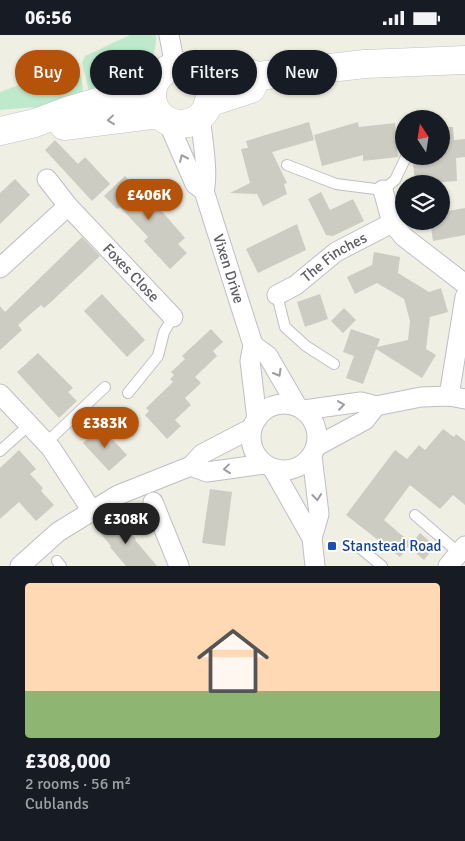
<!DOCTYPE html>
<meta charset="utf-8">
<style>
:root{--surface:#171b24;--page:#242831;--text:#f1f3f6;--muted:#9ea1a6;--accent:#b45309}
body{margin:0;font-family:Signika,sans-serif;background:var(--page);color:var(--text);height:100vh;display:flex;flex-direction:column;font-size:19px;white-space:nowrap}
*{box-sizing:border-box;margin:0}
p{font-size:16px;color:var(--muted)}
.icon{flex:none;width:28px;height:28px;fill:none;stroke:currentColor;stroke-width:2;stroke-linecap:round;stroke-linejoin:round}
.map{position:relative;height:531px;overflow:hidden}
.panel{display:flex;flex-direction:column;background:var(--surface);flex:1}
.panel>*{flex:none}
.hud{position:absolute;left:15px;top:15px;width:435px;height:45px;display:flex;gap:10px}
.needle{width:32px;rotate:348deg}
.controls{position:absolute;left:395px;top:75px;display:grid;gap:10px}
.controls a{display:grid;place-items:center;width:55px;height:55px;border-radius:50%;background:var(--surface);box-shadow:0 1px 4px #0004;font-size:25px}
.price{position:absolute;translate:-50% -42px;padding:0 11px;border-radius:18px;background:var(--accent);color:#fff;font-size:16px;line-height:32px;filter:drop-shadow(0 1px 2px #0008)}
.price::after{content:'';position:absolute;left:50%;top:30px;width:15px;height:11px;margin-left:-8px;background:inherit;clip-path:polygon(0 0,100% 0,50% 100%)}
.price.on{background:#222;color:#fff}
ul{padding:0;list-style:none}
li{display:grid;align-content:center;gap:10px;height:265px;padding:0 25px}
li span{display:grid;place-items:center;height:155px;border-radius:5px;color:#555}
li>.icon{margin-inline-start:auto}
span .icon{width:90px;height:90px;fill:#fffc;stroke-width:1}
li b{font-size:21px}
.tag{padding:0 18px;border-radius:22px;background:var(--surface);box-shadow:0 1px 4px #0004;font-size:18px;line-height:45px}
.tag.on{background:var(--accent);color:#fff}
.status{display:flex;justify-content:space-between;align-items:center;height:35px;padding:0 25px;background:var(--surface);direction:ltr}
.status svg{height:14px;fill:currentColor}
.map>svg:first-child{display:block}
</style>
<div class="status"><b>06:56</b><svg viewBox="0 0 49 12"><path d="M0 12V9h3v3zM5 12V6h3v6zM10 12V3h3v9zM15 12V0h3v12zM26 1h20v11H26zM47 4h2v5h-2z"/></svg></div>
<div class="map">
<svg width="465" height="531" viewBox="0 0 465 531">
<rect width="100%" height="100%" fill="#efefe4"/>
<!-- green -->
<path fill="#bee9ca" d="M130,0H156C158,40 120,49 90,61L82,28L85,21Z
M74,26L78,28L83,53L82,64L47,71L0,75V57L41,42Z"/>
<!-- building -->
<path fill="#cdccc2" d="M309,87L314,105L272,117L287,148L284,149L287,159L263,171L257,159L230,158L250,148L241,114L248,113L246,106Z
M358,87L359,92L395,88L398,122L363,126V120L322,131L314,100Z
M441,92H453L454,105L465,104V122L456,123L457,146L415,149L413,128L441,124Z
M55,105L78,129L85,122L110,149L92,166L45,115Z
M125,141L138,155L141,152L185,203L178,209L187,218L170,234L144,206L148,202L120,172L117,174L104,161Z
M15,144L30,160L0,189V158Z
M321,157L330,175L353,164L364,186L333,201L326,200L308,164Z
M465,173V200L433,206L430,186H441V177Z
M297,189L306,215L258,238L246,214Z
M82,202L100,221L52,266L44,273L41,270L18,290L22,295L0,315V271L5,277Z
M374,217L400,222L398,238L429,257L441,253L448,277L430,282L426,314L436,320L422,343L376,314L363,349L346,343L354,321L343,317L351,294L380,304L377,312L408,305L410,286L404,264L377,248L355,259L347,242L372,230Z
M102,259L145,305L127,322L84,276Z
M320,259L328,284L305,292L297,267Z
M344,273L356,285L343,298L331,286Z
M211,294L223,307L213,316L217,321L195,342L201,348L185,363L191,370L175,385L181,391L167,404L145,380L149,376L146,373L173,347L170,344L174,340L171,337L185,324L182,321Z
M38,318L73,353L68,357L77,366L59,383L17,337Z
M101,392L127,420L109,436L83,408Z
M443,394L454,402L456,399L465,406V470L453,460L440,474L410,450L384,485L411,508L400,522L346,480L395,415L407,424L419,410L425,415Z
M19,415L36,434L30,439L43,453L41,456L54,470L36,486L19,467L0,484V433Z
M210,454L232,457L225,511L202,508Z
M118,482L136,504L135,505L157,531H126L110,512L111,511L100,498Z
M420,498L435,511L424,525L409,512Z"/>
<g fill="none" stroke-linecap="round" stroke-linejoin="round">
<defs>
<path id="service" d="M287,130L336,149L383,155L395,145L406,122L412,121
M277,260L285,292L306,311L334,329
M128,358L158,321L164,297L173,282
M46,408L105,352
M0,416L29,390
M415,480L459,518
M360,513L382,531
M57,526L61,531"/>
<g id="minor">
<path d="M169,0L175,31"/>
<path id="s1" d="M200,80C202,102 209,138 204,156L253,310L250,326L257,384"/>
<path d="M167,85L195,149L204,156"/>
<path id="s2" d="M47,144L68,171L173,282"/>
<path d="M383,155L392,188L404,202L465,249"/>
<path d="M0,233L68,171"/>
<path id="s3" d="M277,260L296,250L336,217L392,188"/>
<path d="M253,310L268,321L297,371"/>
<path d="M0,359L51,413L92,476"/>
<path d="M449,361L465,262"/>
<circle cx="284" cy="402" r="33"/>
<path d="M304,375L361,367L376,371L421,362L449,361L465,364"/>
<path d="M317,411L365,385L376,371"/>
<path d="M312,421L319,479L312,503L315,531"/>
<path d="M191,431L207,437L264,429"/>
<path d="M273,434L312,503"/>
<path d="M153,467L179,531"/>
<path d="M20,531L58,497L118,460L191,431L202,419L252,393"/>
<path d="M448,531L465,511"/>
</g>
<path id="secondary" d="M152 60a29 29 0 1 1 58 0a29 29 0 1 1-58 0Z
M202,40L243,36L258,41L365,29L465,25
M208,68L251,54L258,41
M64,91L159,79
M0,96L35,88L67,76L153,51"/>
</defs>
<!-- service casing -->
<use href="#service" stroke="#bebfc6" stroke-width="12"/>
<!-- minor casing -->
<use href="#minor" stroke="#bebfc6" stroke-width="21"/>
<!-- secondary casing -->
<use href="#secondary" stroke="#c0c1ca" stroke-width="29"/>
<!-- service -->
<use href="#service" stroke="#fff" stroke-width="10"/>
<!-- minor -->
<use href="#minor" stroke="#fff" stroke-width="19"/>
<!-- secondary -->
<use href="#secondary" stroke="#fff" stroke-width="28"/>
</g>
<!-- one-way arrows -->
<defs><path id="oneway-chevron" d="M-2-3.5L2.5 0L-2 3.5" fill="none" stroke-width="1.6" stroke-linecap="round" stroke-linejoin="round" transform="scale(1.25)"/></defs>
<g stroke="#9d9ea3">
<use href="#oneway-chevron" transform="translate(111 85) rotate(174)"/>
<use href="#oneway-chevron" transform="translate(183 123) rotate(-114)"/>
<use href="#oneway-chevron" transform="translate(278 338) rotate(60)"/>
<use href="#oneway-chevron" transform="translate(341 370) rotate(-8)"/>
<use href="#oneway-chevron" transform="translate(227 434) rotate(173)"/>
<use href="#oneway-chevron" transform="translate(317 462) rotate(84)"/>
</g>
<!-- markers -->
<rect fill="#1a4fb4" stroke="#fff" stroke-width="2" x="327" y="506" width="10" height="10" rx="2.5"/>
<g text-anchor="middle" stroke-width="4" stroke-linejoin="round" paint-order="stroke">
<!-- street labels -->
<g font-size="15" fill="#5c5d65" stroke="#fff">
<text dy="5" stroke="none"><textPath href="#s3" startOffset="69">The Finches</textPath></text>
<text dy="5" stroke="none"><textPath href="#s1" startOffset="158">Vixen Drive</textPath></text>
<text dy="5" stroke="none"><textPath href="#s2" startOffset="126">Foxes Close</textPath></text>
</g>
<!-- transit labels -->
<g font-size="15" fill="#164399" stroke="#fff" text-anchor="start">
<text x="342" y="516">Stanstead Road</text>
</g>
</g>
</svg>
<div class="controls">
<a><svg class="needle" viewBox="-14 -14 28 28"><path d="M0-13l5 13h-10z" fill="#e53935"/><path d="M0 13l5-13h-10z" fill="#9ea1a6"/></svg></a>
<a><svg class="icon" aria-label="layers" viewBox="0 0 24 24"><path d="M12 4l9 5-9 5-9-5zM3 14l9 5 9-5"/></svg></a>
</div>
<b class="price" style="left:149px;top:186px">£406K</b>
<b class="price" style="left:105px;top:414px">£383K</b>
<b class="price on" style="left:126px;top:510px">£308K</b>
<div class="hud">
<a class="tag on">Buy</a>
<a class="tag">Rent</a>
<a class="tag">Filters</a>
<a class="tag">New</a>
</div>
</div>
<section class="panel">
<ul>
<li><span style="background:linear-gradient(#ffd9b3 70%,#8fb573 0)"><svg class="icon" aria-label="home" viewBox="0 0 24 24"><path d="M3 11l9-7 9 7M6 9v11h12V9"/></svg></span><div><b>£308,000</b><p>2 rooms · 56 m²</p><p>Cublands</p></div></li>
</ul>
</section>
